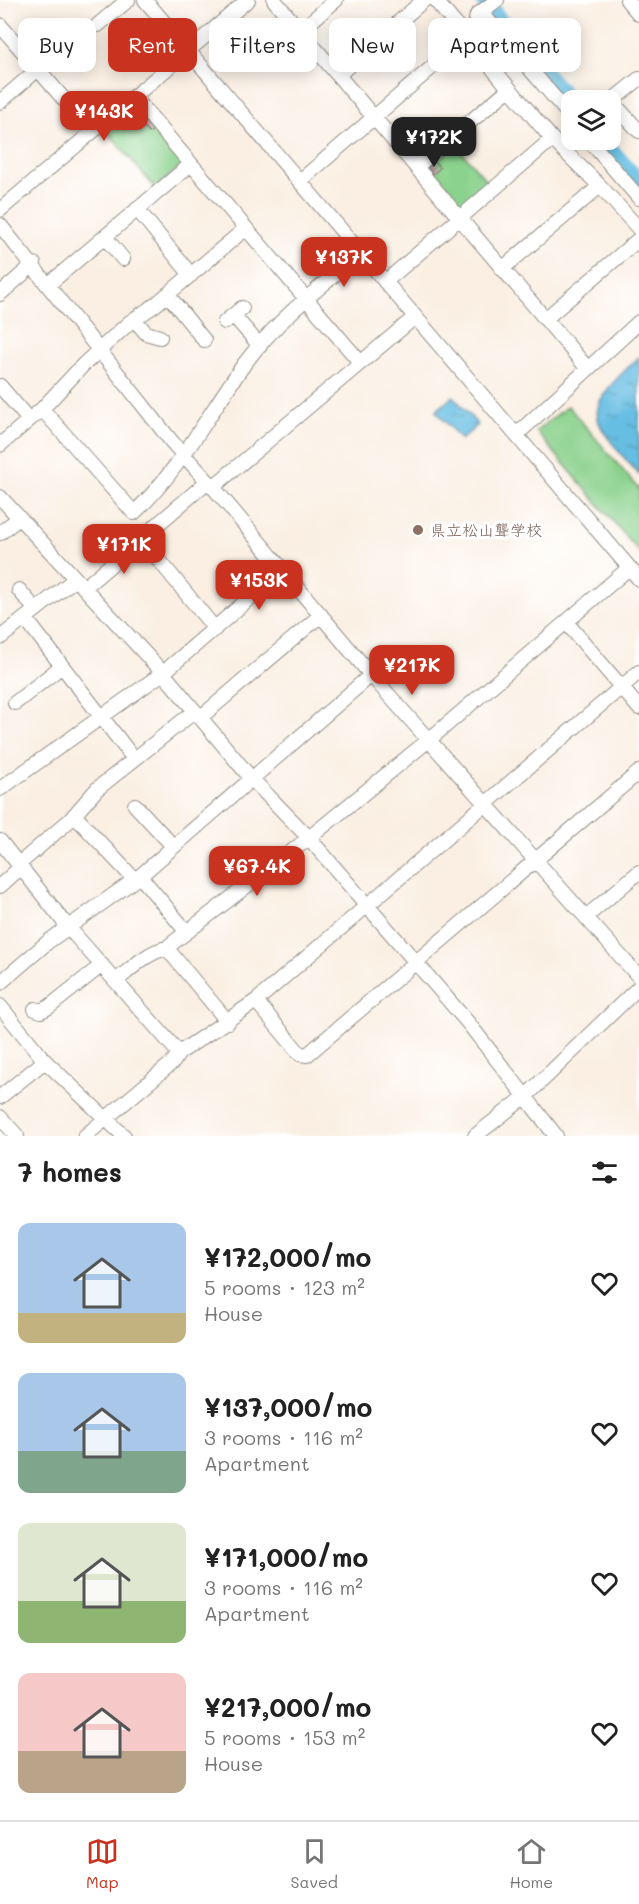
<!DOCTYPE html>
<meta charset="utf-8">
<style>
:root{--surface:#fff;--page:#f6f6f6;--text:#222;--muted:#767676;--line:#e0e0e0;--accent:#c8321e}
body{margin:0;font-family:Mali,"Klee One",sans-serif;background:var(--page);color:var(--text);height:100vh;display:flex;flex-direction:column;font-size:22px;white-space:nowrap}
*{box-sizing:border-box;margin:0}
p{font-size:20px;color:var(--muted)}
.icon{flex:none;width:33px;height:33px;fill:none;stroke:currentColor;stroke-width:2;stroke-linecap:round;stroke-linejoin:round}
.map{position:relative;height:1136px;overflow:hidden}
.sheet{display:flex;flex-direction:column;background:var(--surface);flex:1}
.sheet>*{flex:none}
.banner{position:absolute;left:18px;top:18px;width:603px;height:54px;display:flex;gap:12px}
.buttons{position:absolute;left:561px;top:90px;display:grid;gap:12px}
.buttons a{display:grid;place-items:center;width:60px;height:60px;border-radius:12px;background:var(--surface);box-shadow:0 3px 15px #0003;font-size:30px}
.price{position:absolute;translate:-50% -51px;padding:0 14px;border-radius:12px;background:var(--accent);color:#fff;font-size:20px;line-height:39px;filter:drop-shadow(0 2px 3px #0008)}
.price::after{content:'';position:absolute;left:50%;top:36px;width:18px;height:14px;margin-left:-9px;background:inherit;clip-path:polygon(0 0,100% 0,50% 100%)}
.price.active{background:#222;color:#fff}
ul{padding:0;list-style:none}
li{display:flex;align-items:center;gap:18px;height:150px;padding:0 18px}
li span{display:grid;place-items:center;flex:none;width:168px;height:120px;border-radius:12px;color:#555}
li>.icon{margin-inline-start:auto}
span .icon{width:72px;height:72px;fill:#fffc;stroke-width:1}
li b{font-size:26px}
h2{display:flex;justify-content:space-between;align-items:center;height:72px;padding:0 18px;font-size:26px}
.chip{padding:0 21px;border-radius:12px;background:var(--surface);box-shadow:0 3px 15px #0003;font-size:21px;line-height:54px}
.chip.active{background:var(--accent);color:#fff}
.menu{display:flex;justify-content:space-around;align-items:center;height:84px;border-top:2px solid var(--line);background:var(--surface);font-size:16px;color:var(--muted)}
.menu a{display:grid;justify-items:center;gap:3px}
.menu .active{color:var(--accent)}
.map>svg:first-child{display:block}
</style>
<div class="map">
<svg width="639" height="1136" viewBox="0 0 639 1136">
<defs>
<pattern id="water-ripples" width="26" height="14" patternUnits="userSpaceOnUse" patternTransform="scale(1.5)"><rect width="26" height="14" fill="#66bee3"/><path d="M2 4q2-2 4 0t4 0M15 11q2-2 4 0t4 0" fill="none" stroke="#549bb8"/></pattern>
<pattern id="building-hatch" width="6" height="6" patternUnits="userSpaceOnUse" patternTransform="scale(1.5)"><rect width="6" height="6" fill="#d69ab4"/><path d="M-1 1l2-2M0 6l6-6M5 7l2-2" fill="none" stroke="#ae7e93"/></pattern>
</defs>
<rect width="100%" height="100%" fill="#fff"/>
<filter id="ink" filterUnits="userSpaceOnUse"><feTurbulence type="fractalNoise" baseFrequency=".0167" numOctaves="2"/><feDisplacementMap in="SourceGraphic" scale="12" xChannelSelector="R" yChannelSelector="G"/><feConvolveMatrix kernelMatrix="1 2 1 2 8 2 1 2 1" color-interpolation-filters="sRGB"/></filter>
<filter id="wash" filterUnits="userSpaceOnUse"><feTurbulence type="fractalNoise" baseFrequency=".008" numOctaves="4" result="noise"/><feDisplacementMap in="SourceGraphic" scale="24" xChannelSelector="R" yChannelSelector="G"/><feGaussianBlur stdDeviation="1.35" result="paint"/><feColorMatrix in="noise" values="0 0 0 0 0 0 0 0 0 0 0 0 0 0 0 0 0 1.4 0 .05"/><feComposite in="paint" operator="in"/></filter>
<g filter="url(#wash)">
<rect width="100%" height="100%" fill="#faefe2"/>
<!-- green -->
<path fill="#8bd28d" stroke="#5b7e5c" stroke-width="1.5" d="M133,108H138L182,160L181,166L155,188L106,130Z
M453,141L490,185L461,208L456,207L426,172L427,164Z
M568,406L639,489V552L536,431Z"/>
<!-- water -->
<path fill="url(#water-ripples)" stroke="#487487" stroke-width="1.5" d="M639,357V475C589,416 578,414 639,357Z
M453,396L478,425L461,440L436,411Z"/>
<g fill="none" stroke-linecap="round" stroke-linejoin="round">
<!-- river -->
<path stroke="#66bee3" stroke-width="18" d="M484,0L506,30L572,105
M601,140L639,183"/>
</g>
<g id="blocks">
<!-- building -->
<path fill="url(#building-hatch)" d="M145,121L153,130L149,133L142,124Z
M435,162L440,168L433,174L428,168Z"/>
</g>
</g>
<g filter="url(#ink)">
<use href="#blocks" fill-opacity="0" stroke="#928d86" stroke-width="1.5"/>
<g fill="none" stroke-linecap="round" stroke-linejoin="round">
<defs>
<path id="minor" d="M145,0L639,579
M274,0L588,369
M435,0L552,139L600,186L639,229
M627,0L639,14
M481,12L572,118
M0,25L92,132
M98,25L128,0
M300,31L336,0
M338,75L424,0
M639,79L614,99V104L639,131
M134,97L360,362
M0,102L37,70
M589,140L639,198
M416,167L508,90
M300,181L466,38L475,26L477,15L497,0
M137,209L191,275
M0,210L248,0
M0,225L172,442L213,487L371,675L639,977
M105,237L123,259
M502,269L600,186
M385,282L552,139
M49,284L191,164
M0,294L34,264
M168,295L204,340
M233,315L260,346
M134,319L146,333L160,337
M545,319L639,239
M225,322L242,308
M0,386L29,420
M42,409L134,513C180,470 209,413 245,363C277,320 320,287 361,253
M516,435L639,322
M0,445L42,409L83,365L130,322L155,305L245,229
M213,487L415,317
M0,497L163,673L250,777L309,838L469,1024L556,1136
M0,533L19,518
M142,539L215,629
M85,587L208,481
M19,590L36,610
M25,618L134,759
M566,622L639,708
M0,638L75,579
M15,703L62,666
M201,717L321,615
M0,789L163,673L282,570
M135,805L173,846
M74,815L135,880
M0,841L68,927L179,1053
M19,864L70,820L97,789L195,711
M140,876L186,931
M0,886L21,867
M587,916L639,872
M116,981C131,969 148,951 168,948
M0,983L49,941L140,876L371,675
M256,1001L300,1054L307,1055L639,772
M0,1006L45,1061L124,1136
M35,1009L41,1011L49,1007L102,965
M228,1022L169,951L170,945L309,838L430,739L629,568
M0,1097L45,1061
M0,1117L17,1136
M85,1136L173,1062L179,1053L256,1001L639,672
M475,1136L526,1096L639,987"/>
</defs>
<!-- minor casing -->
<use href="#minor" stroke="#928d86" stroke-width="16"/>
<!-- minor -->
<use href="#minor" stroke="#fff" stroke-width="14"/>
</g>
</g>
<!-- markers -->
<circle fill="#8d6e63" stroke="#fff" stroke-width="2" cx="418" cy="530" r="6"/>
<g text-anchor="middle" stroke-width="6" stroke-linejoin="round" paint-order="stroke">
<!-- education labels -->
<g font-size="16" fill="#785e54" stroke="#fff" text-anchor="start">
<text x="430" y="536">県立松山聾学校</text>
</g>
</g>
</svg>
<div class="buttons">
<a><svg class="icon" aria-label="layers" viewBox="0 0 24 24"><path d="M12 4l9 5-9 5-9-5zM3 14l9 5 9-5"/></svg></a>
</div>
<b class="price" style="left:104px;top:142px">¥143K</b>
<b class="price active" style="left:434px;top:168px">¥172K</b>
<b class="price" style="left:344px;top:288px">¥137K</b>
<b class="price" style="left:124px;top:575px">¥171K</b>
<b class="price" style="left:259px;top:611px">¥153K</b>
<b class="price" style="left:412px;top:696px">¥217K</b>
<b class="price" style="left:257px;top:897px">¥67.4K</b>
<div class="banner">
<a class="chip">Buy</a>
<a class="chip active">Rent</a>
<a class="chip">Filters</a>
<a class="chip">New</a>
<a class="chip">Apartment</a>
</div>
</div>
<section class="sheet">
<h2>7 homes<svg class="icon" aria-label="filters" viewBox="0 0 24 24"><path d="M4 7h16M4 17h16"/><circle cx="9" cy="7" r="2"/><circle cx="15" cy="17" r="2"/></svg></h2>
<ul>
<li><span style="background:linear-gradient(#a9c7e8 75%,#c2b280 0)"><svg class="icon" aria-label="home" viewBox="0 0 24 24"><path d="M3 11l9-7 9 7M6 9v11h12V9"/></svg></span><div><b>¥172,000/mo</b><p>5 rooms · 123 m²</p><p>House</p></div><svg class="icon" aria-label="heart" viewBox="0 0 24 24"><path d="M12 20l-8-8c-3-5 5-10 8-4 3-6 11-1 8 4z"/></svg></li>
<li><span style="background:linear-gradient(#a9c7e8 65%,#7fa58c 0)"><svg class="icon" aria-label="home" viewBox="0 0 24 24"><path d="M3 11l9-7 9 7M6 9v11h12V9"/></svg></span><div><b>¥137,000/mo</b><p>3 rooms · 116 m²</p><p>Apartment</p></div><svg class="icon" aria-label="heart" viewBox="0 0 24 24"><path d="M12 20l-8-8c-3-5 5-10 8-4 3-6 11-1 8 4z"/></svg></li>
<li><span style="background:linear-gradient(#dfe7d0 65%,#8fb573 0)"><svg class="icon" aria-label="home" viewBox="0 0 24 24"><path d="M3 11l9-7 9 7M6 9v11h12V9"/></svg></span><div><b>¥171,000/mo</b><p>3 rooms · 116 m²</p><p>Apartment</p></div><svg class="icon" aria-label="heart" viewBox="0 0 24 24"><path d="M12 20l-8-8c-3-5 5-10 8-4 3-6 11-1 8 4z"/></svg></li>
<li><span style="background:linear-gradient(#f6c9c9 65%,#b9a48a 0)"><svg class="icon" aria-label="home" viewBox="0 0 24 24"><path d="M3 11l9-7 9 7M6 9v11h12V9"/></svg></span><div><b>¥217,000/mo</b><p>5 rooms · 153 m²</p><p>House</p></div><svg class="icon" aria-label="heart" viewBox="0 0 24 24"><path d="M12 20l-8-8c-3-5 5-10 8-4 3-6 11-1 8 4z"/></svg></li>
</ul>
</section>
<nav class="menu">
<a class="active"><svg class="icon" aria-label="map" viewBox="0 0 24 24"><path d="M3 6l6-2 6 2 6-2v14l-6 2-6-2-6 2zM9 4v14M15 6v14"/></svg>Map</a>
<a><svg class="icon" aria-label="saved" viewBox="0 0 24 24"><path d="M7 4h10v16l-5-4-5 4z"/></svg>Saved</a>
<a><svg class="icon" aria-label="home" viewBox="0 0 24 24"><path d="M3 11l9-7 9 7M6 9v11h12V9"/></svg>Home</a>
</nav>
